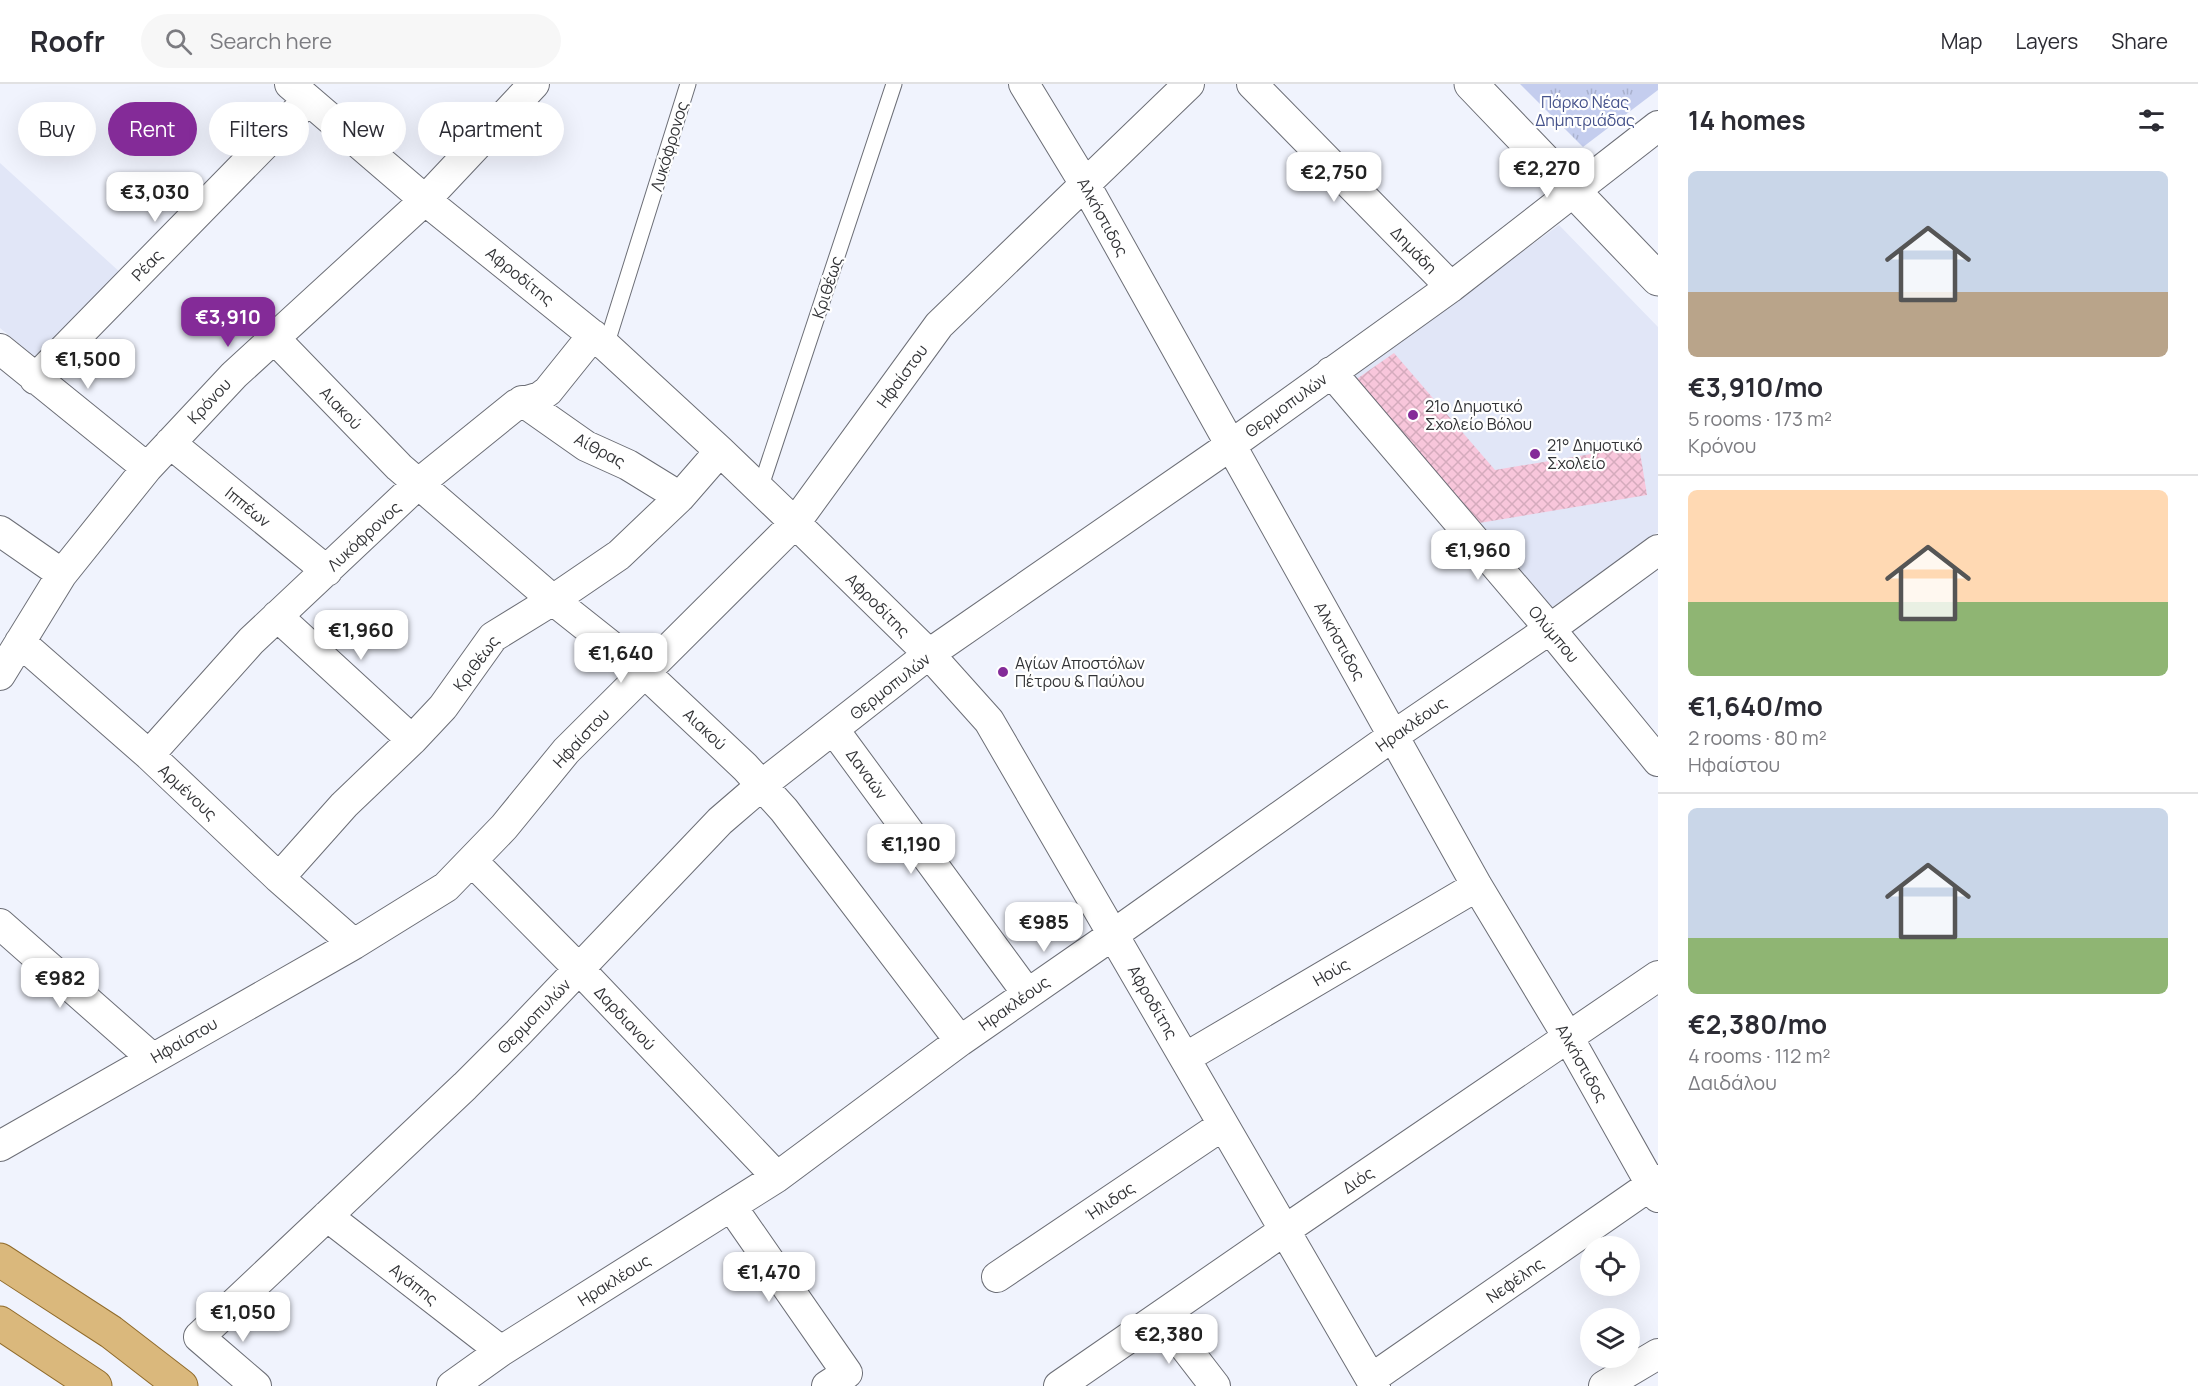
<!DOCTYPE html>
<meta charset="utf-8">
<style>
:root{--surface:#fff;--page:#f7f7f7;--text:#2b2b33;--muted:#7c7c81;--line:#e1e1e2;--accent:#842b98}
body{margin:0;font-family:Manrope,sans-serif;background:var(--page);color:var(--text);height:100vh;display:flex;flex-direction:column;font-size:22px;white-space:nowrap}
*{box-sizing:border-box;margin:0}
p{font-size:20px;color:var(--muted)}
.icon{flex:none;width:33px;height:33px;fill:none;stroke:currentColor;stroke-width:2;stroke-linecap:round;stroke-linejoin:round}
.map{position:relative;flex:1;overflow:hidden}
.panel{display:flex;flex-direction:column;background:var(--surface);width:540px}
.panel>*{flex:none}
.guide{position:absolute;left:18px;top:18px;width:570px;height:54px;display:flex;gap:12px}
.controls{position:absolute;left:1580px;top:1152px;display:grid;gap:12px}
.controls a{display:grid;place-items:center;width:60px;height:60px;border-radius:50%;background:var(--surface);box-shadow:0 6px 24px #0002;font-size:30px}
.price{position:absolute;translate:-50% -51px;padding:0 14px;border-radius:12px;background:#fff;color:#222;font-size:20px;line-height:39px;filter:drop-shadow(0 2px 3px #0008)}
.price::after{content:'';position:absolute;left:50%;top:36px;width:18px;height:14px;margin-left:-9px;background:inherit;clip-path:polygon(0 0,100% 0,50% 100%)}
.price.active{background:var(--accent);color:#fff}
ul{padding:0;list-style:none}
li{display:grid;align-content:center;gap:12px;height:318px;padding:0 30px}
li+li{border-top:2px solid var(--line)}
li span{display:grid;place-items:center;height:186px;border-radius:9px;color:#555}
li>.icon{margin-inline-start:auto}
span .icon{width:108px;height:108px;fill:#fffc;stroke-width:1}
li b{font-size:26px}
h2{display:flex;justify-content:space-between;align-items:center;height:72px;padding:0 30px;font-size:26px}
.pill{padding:0 21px;border-radius:27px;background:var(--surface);box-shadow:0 6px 24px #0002;font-size:21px;line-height:54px}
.pill.active{background:var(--accent);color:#fff}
header{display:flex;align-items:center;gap:36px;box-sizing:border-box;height:84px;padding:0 30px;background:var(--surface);border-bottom:2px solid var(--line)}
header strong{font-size:28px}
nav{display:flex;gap:33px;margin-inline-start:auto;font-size:21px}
.search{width:420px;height:54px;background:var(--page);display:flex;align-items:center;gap:15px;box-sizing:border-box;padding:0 21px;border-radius:33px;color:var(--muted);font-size:22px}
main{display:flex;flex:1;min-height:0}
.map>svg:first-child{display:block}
</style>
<header>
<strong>Roofr</strong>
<div class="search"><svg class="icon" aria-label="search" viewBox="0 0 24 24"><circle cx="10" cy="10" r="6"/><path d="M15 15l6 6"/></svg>Search here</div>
<nav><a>Map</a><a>Layers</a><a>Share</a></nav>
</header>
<main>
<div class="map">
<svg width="1658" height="1302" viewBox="0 0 1658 1302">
<defs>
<pattern id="grass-tufts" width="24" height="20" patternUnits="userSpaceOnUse" patternTransform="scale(1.5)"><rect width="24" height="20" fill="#c4cdee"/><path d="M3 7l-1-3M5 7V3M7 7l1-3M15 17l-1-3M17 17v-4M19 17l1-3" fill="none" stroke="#a9b1cd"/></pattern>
<pattern id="building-cross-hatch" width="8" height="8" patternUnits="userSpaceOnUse" patternTransform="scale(1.5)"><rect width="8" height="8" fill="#f8c6db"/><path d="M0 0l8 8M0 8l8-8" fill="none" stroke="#d5abbd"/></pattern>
</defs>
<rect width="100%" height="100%" fill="#f0f3fd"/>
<!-- built -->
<path fill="#e1e6f7" d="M0,79L122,190L38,275L0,244Z
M1559,141L1658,243V448L1548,526L1347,295Z"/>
<!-- grass -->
<path fill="url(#grass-tufts)" d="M1520,0H1658V6L1583,63Z"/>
<!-- building -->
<path fill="url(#building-cross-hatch)" d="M1394,269L1495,386L1639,362L1647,411L1473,440L1351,299Z"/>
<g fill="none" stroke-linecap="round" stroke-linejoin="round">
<defs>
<path id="lane" d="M606,262L688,0
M760,405L894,0"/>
<path id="street" d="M290,0L425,116L606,262L720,367L795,439L929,570L989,637L1375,1302
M1024,0L1086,102L1477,802L1568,953L1658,1113
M1252,0L1451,203
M274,254L399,383L553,516L645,589L745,683L784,726L960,957
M0,265L147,384
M1331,288L1550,545L1658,677
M35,295L308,16
M522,317L586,362L628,381L680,413
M170,359L327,487
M0,447L62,490
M277,532L412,656
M20,558L149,671L279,794L354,860
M0,591L62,490L147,384L234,291L425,116L534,0
M834,646L1027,909
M149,671L251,557L418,400L517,320L540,313L548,307L593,251
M472,777L579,885L777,1093
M279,794L344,721L412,656L443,623L493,553L553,516L619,471L680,413L720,367
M0,840L152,974
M1185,974L1477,802
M0,1062L354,860L446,803L504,743L566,667L795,439L939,241L1189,0
M731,1122L847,1289L827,1302
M327,1132L501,1267
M997,1193L1223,1041
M1161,1232L1215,1302
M1371,1295L1658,1096
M256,1302L199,1253L465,1002L518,949L720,737L763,700L929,570L1231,361L1451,203L1658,42
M452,1302L501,1267L777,1093L960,957L1114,850L1393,652L1550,545L1658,466
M1059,1302L1285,1146L1658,892
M1604,1302L1658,1270"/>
<path id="secondary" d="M1471,0L1658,195"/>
<path id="primary" d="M0,1176L111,1248L181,1302
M0,1239L95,1302"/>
</defs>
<!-- lane casing -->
<use href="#lane" stroke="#6c6e76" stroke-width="17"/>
<!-- street casing -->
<use href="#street" stroke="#6c6e76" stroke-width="32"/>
<!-- secondary casing -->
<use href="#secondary" stroke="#6c6e76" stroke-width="35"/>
<!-- primary casing -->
<use href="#primary" stroke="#906b2b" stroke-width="35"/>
<!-- lane -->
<use href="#lane" stroke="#fff" stroke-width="15"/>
<!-- street -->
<use href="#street" stroke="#fff" stroke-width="30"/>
<!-- secondary -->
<use href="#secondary" stroke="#fff" stroke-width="33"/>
<!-- primary -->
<use href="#primary" stroke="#dab87c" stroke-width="33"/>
</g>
<!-- markers -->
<g fill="#842b98" stroke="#fff" stroke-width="2">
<circle cx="1413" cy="331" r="6"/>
<circle cx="1535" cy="370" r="6"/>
<circle cx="1003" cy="588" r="6"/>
</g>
<g text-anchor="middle" stroke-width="4.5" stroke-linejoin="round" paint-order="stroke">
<!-- park labels -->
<g font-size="16" fill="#45528b" stroke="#fff">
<text x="1585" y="24">Πάρκο Νέας<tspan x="1585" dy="18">Δημητριάδας</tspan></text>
</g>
<!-- street labels -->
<g font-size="16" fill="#333437" stroke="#fff">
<text transform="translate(669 62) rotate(-73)" y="6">Λυκόφρoνος</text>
<text transform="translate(1103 133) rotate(61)" y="6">Αλκήστιδος</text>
<text transform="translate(1414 166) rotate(46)" y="6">Δημάδη</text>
<text transform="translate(147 181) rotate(-46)" y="6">Ρέας</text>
<text transform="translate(520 192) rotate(39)" y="6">Αφροδίτης</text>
<text transform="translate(827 203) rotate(-72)" y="6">Κριθέως</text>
<text transform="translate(902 292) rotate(-54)" y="6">Ηφαίστου</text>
<text transform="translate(209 317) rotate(-47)" y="6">Κρόνου</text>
<text transform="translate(1286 321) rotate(-36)" y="6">Θερμοπυλών</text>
<text transform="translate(341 324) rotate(46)" y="6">Αιακού</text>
<text transform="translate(600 366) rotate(28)" y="6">Αίθρας</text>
<text transform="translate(248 423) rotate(39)" y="6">Ιππέων</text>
<text transform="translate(364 452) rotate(-43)" y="6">Λυκόφρoνος</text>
<text transform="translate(878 521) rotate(45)" y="6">Αφροδίτης</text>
<text transform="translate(1554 550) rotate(50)" y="6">Ολύμπου</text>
<text transform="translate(1340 557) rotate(61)" y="6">Αλκήστιδος</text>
<text transform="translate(476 579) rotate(-53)" y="6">Κριθέως</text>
<text transform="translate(890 602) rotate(-38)" y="6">Θερμοπυλών</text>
<text transform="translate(1411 640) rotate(-35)" y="6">Ηρακλέους</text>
<text transform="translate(705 645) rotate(43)" y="6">Αιακού</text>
<text transform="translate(581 654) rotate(-47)" y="6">Ηφαίστου</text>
<text transform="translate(867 690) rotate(54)" y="6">Δαναών</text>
<text transform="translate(188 708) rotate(43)" y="6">Αρμένους</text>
<text transform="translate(1331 888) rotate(-30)" y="6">Ηούς</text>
<text transform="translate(1153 918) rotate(60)" y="6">Αφροδίτης</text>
<text transform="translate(1014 919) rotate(-35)" y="6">Ηρακλέους</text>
<text transform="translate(534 932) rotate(-46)" y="6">Θερμοπυλών</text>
<text transform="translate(625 934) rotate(47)" y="6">Δαρδιανού</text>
<text transform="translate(184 956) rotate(-30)" y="6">Ηφαίστου</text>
<text transform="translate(1582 979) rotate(60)" y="6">Αλκήστιδος</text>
<text transform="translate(1358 1096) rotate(-34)" y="6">Διός</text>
<text transform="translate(1110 1117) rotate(-34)" y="6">Ήλιδας</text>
<text transform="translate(614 1196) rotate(-32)" y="6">Ηρακλέους</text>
<text transform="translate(1515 1196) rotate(-35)" y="6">Νεφέλης</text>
<text transform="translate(414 1200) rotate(38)" y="6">Αγάπης</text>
</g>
<!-- poi labels -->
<g font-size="16" fill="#333437" stroke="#fff" text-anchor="start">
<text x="1425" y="328">21ο Δημοτικό<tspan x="1425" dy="18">Σχολείο Βόλου</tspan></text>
<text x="1547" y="367">21° Δημοτικό<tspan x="1547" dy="18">Σχολείο</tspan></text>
<text x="1015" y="585">Αγίων Αποστόλων<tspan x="1015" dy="18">Πέτρου &amp; Παύλου</tspan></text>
</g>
</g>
</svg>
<div class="controls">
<a><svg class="icon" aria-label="locate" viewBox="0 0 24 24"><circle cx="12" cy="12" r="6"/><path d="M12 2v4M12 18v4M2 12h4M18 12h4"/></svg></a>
<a><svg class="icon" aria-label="layers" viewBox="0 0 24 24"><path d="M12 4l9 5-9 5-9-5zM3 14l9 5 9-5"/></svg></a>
</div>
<b class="price" style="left:1547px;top:115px">€2,270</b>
<b class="price" style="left:1334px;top:119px">€2,750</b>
<b class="price" style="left:155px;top:139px">€3,030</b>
<b class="price active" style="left:228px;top:264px">€3,910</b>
<b class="price" style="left:88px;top:306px">€1,500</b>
<b class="price" style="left:1478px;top:497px">€1,960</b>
<b class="price" style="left:361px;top:577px">€1,960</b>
<b class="price" style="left:621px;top:600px">€1,640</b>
<b class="price" style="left:911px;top:791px">€1,190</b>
<b class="price" style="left:1044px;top:869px">€985</b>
<b class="price" style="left:60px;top:925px">€982</b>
<b class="price" style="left:769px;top:1219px">€1,470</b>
<b class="price" style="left:243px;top:1259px">€1,050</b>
<b class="price" style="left:1169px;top:1281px">€2,380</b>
<div class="guide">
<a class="pill">Buy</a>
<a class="pill active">Rent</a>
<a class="pill">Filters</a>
<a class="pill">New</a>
<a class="pill">Apartment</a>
</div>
</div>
<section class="panel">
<h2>14 homes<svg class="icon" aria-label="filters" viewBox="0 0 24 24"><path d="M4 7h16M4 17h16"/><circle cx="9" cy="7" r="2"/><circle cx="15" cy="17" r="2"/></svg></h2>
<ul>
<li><span style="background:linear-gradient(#c9d6e8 65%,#b9a48a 0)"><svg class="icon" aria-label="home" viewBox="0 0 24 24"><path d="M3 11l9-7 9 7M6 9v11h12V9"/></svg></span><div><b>€3,910/mo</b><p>5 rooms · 173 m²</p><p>Κρόνου</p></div></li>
<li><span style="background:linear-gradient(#ffd9b3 60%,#8fb573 0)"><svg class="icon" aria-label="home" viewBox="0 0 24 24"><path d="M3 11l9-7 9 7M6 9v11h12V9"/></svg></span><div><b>€1,640/mo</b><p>2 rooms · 80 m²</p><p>Ηφαίστου</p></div></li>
<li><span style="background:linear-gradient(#c9d6e8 70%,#8fb573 0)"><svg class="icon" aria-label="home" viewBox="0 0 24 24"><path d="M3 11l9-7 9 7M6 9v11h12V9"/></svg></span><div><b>€2,380/mo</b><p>4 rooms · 112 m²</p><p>Δαιδάλου</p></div></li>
</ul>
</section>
</main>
